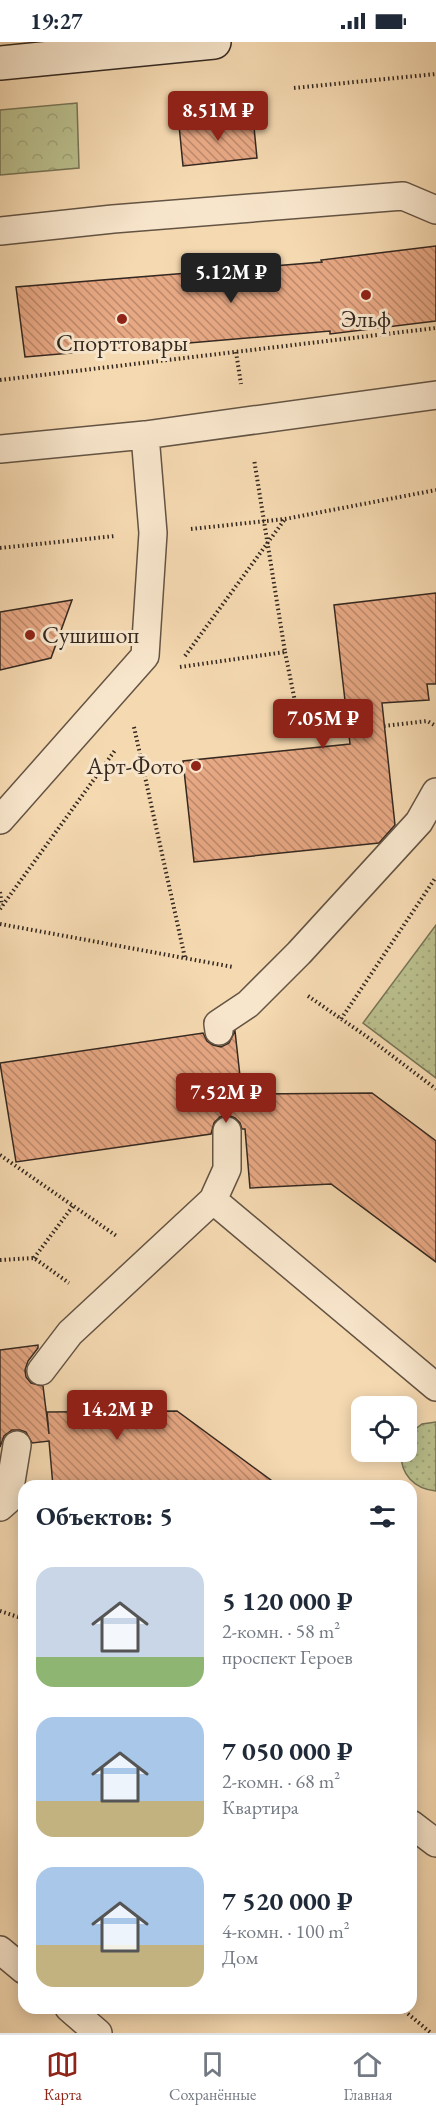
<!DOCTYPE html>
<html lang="ru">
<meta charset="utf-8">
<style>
:root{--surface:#fff;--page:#f2f2f3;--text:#1f2937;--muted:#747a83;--line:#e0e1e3;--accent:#8f2418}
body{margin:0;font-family:"EB Garamond",serif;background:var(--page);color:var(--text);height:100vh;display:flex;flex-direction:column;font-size:22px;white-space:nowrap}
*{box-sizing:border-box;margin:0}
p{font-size:20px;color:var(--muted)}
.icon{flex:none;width:33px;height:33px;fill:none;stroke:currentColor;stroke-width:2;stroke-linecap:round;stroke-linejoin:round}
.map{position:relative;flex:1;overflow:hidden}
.side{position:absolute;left:18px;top:1438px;width:399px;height:534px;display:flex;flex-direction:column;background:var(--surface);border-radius:18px;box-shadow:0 3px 15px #0003}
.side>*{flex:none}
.controls{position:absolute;left:351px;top:1354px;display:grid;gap:12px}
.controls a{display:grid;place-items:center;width:66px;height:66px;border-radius:12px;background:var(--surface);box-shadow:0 3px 15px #0003;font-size:30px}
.price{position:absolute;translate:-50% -51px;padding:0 14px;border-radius:6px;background:var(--accent);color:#fff;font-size:20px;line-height:39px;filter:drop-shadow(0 2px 3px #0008)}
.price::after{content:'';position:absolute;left:50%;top:36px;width:18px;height:14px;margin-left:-9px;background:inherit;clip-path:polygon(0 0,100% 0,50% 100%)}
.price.on{background:#222;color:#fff}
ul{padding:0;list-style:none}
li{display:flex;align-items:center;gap:18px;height:150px;padding:0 18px}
li span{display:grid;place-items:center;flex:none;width:168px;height:120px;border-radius:18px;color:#555}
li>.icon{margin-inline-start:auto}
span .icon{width:72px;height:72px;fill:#fffc;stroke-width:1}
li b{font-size:26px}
h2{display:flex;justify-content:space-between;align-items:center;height:72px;padding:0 18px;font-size:26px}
.status{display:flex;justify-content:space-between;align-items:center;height:42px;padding:0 30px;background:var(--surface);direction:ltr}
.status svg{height:16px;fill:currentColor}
.tab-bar{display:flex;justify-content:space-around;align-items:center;height:84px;border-top:2px solid var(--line);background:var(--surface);font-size:16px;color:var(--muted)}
.tab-bar a{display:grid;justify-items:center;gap:3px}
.tab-bar .on{color:var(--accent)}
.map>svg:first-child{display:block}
</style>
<div class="status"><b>19:27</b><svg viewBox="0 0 49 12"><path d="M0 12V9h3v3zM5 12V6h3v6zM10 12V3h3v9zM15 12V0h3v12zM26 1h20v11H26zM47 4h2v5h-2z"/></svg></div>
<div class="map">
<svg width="436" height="1991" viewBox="0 0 436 1991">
<defs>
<pattern id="forest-crowns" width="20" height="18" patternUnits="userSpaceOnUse" patternTransform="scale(1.5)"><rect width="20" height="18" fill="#babf8d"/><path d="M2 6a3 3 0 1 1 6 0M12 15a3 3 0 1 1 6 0" fill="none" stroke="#a0a479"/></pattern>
<pattern id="park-dots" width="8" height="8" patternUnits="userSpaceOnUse" patternTransform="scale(1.5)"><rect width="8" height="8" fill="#babf8d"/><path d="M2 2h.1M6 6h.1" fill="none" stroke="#a0a479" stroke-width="1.8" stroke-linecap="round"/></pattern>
<pattern id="building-back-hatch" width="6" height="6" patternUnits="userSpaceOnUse" patternTransform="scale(1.5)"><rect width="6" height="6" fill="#e7a884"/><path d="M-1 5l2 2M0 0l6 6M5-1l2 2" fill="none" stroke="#bc896c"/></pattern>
</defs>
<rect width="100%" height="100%" fill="#f5d9b1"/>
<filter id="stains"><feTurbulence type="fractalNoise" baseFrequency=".00333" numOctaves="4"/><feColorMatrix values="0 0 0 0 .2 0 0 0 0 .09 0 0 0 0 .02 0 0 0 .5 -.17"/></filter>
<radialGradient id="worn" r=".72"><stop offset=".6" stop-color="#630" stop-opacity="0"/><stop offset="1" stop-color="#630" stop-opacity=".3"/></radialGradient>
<!-- forest -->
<path fill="url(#forest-crowns)" stroke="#777456" stroke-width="1.5" d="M77,61L79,126L0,133V68Z"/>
<!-- park -->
<path fill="url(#park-dots)" stroke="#777456" stroke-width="1.5" d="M436,883V1036L363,981Z
M436,1380V1449C414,1447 400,1432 401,1410H406L408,1393L422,1382Z"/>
<!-- building -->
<path fill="url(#building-back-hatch)" stroke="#342820" stroke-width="1.5" d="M253,75L257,116L183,124L179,83Z
M436,204V279L330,292V289L25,315L16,245L322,220L321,218Z
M436,551V642H427L429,658L382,661L395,783L379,801L194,820L183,719L350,702L334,563Z
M72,558L51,616L0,628V570Z
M235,989L242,1052L372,1051L436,1099V1220L331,1142L250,1146L245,1087H242L240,1081L235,1076L228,1073L220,1075L214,1081L211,1092L16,1120L0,1021L203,991L207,999L213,1003L221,1005L229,1001Z
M38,1303V1306L28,1319L25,1328L26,1335L31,1341L43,1344L49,1392L47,1370L177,1369L279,1444H53L49,1399L32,1401L26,1390L20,1388H12L4,1394L0,1405V1308Z"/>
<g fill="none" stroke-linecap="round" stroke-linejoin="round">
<defs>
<path id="service" d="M0,189L113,177L403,154L436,168
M0,407L145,393L436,353
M0,778L145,614L153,491L145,393
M219,989L218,982L248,962L299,911L419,780L436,750
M213,1158L436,1345
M41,1329L70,1291L213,1158L227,1127V1089
M0,1465L8,1458L17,1403
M411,1782L436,1801
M0,1908L24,1928
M69,1966L98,1991"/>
<path id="secondary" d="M0,21L214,0"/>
</defs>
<!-- service casing -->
<use href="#service" stroke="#645444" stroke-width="30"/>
<!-- secondary casing -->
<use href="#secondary" stroke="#342820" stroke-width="36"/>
<!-- path -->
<path stroke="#342820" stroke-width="4" stroke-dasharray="1.5 3" stroke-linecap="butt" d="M294,46L436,32
M236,310L241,342
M0,338L436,286
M191,487L285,477L436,448
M0,506L115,494
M285,610L301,689L364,685
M185,614L285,477
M180,625L285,610L254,417
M384,684L427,679L436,684
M134,685L185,916
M0,850L2,864
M0,867L116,707
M0,882L233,925
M308,954L366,994L436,1047
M341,977L436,835
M0,1113L118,1195
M34,1216L73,1164
M0,1218L34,1216L69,1241
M0,1569L24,1577
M401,1966L431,1991"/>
<!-- service -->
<use href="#service" stroke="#f8e6cc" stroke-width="27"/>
<!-- secondary -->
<use href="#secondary" stroke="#f8e6cc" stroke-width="33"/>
</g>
<!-- markers -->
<g fill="#8f2418" stroke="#f8e6cc" stroke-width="2">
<circle cx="366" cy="253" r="6"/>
<circle cx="122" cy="277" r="6"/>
<circle cx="30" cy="593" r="6"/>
<circle cx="196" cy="724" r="6"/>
</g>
<g text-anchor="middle" stroke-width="6" stroke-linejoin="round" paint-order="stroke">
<!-- poi labels -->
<g font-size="24" fill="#342820" stroke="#f8e6cc">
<text x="366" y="285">Эльф</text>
<text x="122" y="309">Спорттовары</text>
<text x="42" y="601" text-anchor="start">Сушишоп</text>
<text x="184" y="732" text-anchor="end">Арт-Фото</text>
</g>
</g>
<rect width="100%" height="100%" filter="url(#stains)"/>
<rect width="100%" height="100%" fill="url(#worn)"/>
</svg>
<div class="controls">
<a><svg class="icon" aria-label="locate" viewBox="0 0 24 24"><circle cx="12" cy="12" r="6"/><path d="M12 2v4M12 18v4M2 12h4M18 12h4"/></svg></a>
</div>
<b class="price" style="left:218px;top:100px">8.51M ₽</b>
<b class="price on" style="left:231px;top:262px">5.12M ₽</b>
<b class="price" style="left:323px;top:708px">7.05M ₽</b>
<b class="price" style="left:226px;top:1082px">7.52M ₽</b>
<b class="price" style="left:117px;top:1399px">14.2M ₽</b>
<section class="side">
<h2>Объектов: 5<svg class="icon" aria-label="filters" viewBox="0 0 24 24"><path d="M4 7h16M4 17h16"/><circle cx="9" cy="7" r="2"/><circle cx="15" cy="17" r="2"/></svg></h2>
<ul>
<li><span style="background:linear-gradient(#c9d6e8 75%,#8fb573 0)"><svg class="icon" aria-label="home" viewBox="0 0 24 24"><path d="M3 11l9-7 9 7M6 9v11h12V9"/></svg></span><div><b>5 120 000 ₽</b><p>2-комн. · 58 m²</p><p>проспект Героев</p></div></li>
<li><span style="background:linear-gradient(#a9c7e8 70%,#c2b280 0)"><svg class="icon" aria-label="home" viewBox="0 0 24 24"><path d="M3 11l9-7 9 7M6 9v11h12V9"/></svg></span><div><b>7 050 000 ₽</b><p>2-комн. · 68 m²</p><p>Квартира</p></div></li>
<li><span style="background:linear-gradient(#a9c7e8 65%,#c2b280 0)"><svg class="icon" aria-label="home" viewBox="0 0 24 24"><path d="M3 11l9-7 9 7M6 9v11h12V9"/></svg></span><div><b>7 520 000 ₽</b><p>4-комн. · 100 m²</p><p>Дом</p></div></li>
</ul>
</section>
</div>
<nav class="tab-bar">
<a class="on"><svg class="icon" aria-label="map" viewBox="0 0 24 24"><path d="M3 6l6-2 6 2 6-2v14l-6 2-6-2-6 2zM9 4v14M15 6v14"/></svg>Карта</a>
<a><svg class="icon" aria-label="saved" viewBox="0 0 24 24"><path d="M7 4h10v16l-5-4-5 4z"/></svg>Сохранённые</a>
<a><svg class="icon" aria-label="home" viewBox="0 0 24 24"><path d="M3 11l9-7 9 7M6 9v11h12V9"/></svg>Главная</a>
</nav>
